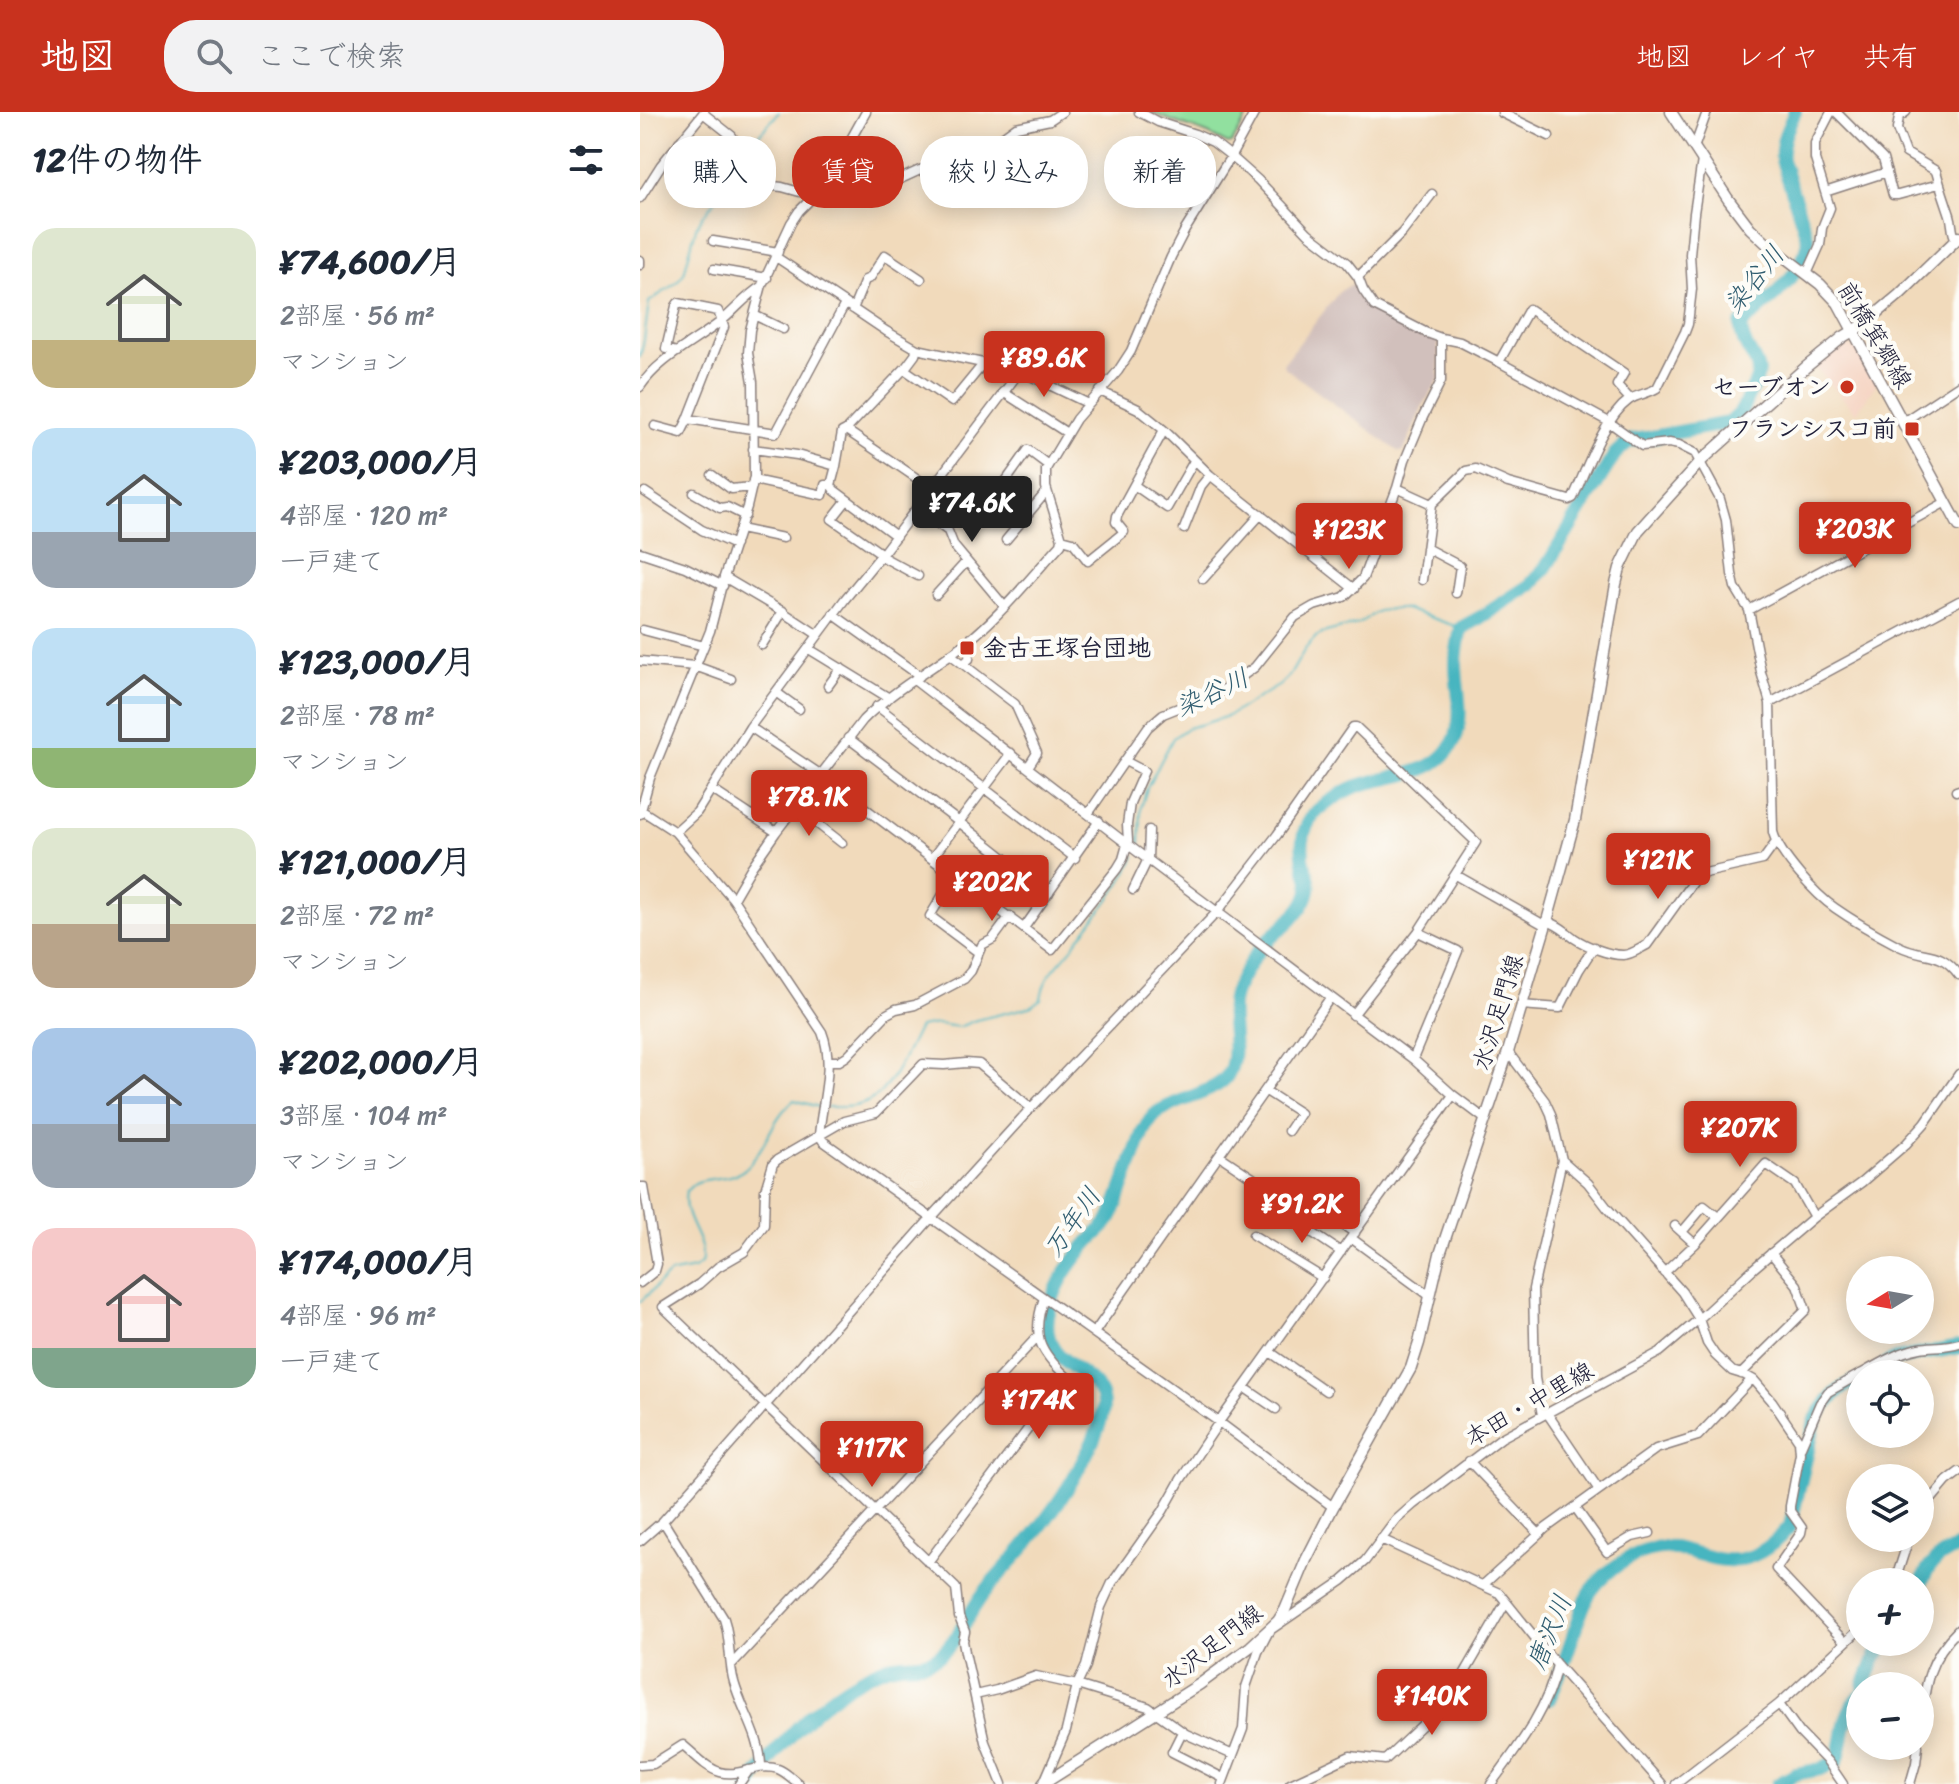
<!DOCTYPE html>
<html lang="ja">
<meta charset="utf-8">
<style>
:root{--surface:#fff;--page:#f2f2f3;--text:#1f2937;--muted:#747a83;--accent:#c8321e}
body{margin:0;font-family:Sriracha,"Klee One",sans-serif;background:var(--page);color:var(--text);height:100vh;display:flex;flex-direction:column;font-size:30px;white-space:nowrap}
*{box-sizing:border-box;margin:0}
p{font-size:26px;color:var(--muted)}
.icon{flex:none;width:44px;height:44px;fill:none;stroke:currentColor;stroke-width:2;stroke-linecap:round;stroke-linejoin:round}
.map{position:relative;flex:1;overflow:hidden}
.details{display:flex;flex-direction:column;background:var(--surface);width:640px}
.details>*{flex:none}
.banner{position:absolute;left:24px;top:24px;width:760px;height:72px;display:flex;gap:16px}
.needle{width:52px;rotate:259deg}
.fabs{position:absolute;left:1206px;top:1144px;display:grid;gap:16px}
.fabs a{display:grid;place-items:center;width:88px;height:88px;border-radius:50%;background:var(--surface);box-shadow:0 4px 20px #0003;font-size:40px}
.price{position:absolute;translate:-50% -68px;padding:0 18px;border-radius:8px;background:var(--accent);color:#fff;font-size:26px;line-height:52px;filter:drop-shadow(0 2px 4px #0008)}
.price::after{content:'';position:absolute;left:50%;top:48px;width:24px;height:18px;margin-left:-12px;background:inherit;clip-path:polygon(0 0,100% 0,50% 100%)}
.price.active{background:#222;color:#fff}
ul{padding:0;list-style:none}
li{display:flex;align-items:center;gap:24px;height:200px;padding:0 32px}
li span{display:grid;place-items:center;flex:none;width:224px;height:160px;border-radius:24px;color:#555}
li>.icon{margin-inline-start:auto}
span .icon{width:96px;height:96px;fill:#fffc;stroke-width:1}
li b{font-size:34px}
h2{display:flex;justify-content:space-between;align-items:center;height:96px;padding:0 32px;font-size:34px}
.tag{padding:0 28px;border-radius:32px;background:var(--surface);box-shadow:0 4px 20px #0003;font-size:28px;line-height:72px}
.tag.active{background:var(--accent);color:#fff}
header{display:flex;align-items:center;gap:48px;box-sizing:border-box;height:112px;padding:0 40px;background:var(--accent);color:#fff}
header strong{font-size:38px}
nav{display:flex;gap:44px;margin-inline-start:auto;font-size:28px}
.search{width:560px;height:72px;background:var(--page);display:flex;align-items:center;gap:20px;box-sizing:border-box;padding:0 28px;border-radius:32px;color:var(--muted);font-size:30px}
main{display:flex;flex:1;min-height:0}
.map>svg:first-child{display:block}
</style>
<header>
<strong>地図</strong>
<div class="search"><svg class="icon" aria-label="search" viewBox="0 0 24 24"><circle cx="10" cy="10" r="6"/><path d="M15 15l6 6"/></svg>ここで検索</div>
<nav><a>地図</a><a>レイヤ</a><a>共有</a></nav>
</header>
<main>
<section class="details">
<h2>12件の物件<svg class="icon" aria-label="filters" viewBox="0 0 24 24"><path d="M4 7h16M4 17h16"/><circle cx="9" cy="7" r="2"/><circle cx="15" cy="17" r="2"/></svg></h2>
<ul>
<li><span style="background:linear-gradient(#dfe7d0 70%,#c2b280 0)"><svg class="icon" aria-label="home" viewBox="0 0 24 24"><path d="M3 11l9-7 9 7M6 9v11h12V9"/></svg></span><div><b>¥74,600/月</b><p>2部屋 · 56 m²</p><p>マンション</p></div></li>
<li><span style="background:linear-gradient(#bfe0f5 65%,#9aa5b1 0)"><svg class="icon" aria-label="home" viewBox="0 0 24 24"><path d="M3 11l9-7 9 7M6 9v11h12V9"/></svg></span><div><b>¥203,000/月</b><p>4部屋 · 120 m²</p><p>一戸建て</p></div></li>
<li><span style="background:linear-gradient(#bfe0f5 75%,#8fb573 0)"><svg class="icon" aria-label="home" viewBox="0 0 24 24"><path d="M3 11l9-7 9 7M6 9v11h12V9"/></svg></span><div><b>¥123,000/月</b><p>2部屋 · 78 m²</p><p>マンション</p></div></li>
<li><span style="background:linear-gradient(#dfe7d0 60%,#b9a48a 0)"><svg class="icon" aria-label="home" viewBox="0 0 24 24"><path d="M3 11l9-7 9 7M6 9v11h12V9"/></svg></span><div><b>¥121,000/月</b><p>2部屋 · 72 m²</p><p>マンション</p></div></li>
<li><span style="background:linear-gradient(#a9c7e8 60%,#9aa5b1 0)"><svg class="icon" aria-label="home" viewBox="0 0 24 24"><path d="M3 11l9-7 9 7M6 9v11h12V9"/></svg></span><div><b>¥202,000/月</b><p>3部屋 · 104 m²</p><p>マンション</p></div></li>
<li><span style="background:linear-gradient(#f6c9c9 75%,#7fa58c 0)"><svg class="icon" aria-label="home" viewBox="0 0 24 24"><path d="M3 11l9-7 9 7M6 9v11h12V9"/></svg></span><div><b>¥174,000/月</b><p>4部屋 · 96 m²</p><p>一戸建て</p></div></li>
</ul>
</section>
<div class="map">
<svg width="1319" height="1672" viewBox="0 0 1319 1672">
<rect width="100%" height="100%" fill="#fdfcf7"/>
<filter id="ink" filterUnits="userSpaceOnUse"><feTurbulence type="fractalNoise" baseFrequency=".0125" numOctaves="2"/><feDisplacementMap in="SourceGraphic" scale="16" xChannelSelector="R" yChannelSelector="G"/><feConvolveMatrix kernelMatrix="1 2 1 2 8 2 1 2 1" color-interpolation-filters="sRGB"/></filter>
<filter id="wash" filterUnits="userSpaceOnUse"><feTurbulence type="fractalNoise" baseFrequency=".006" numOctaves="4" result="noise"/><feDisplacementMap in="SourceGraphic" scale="32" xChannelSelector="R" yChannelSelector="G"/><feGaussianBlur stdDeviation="1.8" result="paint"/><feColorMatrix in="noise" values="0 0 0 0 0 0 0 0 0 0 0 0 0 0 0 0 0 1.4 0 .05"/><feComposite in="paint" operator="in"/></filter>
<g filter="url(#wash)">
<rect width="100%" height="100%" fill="#f1dabb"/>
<!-- built -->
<path fill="#f5d3c1" d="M1204,233L1217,237L1238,270L1216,301L1175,255Z"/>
<!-- industrial -->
<path fill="#d1c0bc" d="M712,172L717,174L723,186L739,202L796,229L798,231L799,267L782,295L764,339L759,340L644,255L643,252L699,180Z"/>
<!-- green -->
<path fill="#91e09f" stroke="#5a816d" stroke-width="2" d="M509,0H610L592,31L588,32L568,22Z"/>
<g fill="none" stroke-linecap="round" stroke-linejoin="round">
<!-- stream -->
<path stroke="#46b5c0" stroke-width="2" d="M95,64L118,24L139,0
M0,245L4,228L9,190L36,171L44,161L56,116L63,104L91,69
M498,738L500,733L501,696L507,676L533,626L547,616L563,612L588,604L640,573L650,563L665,537L676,525L686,520L718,512L738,499L751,497H765L821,516
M185,995C200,995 216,996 229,989C251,978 268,936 279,915L297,912L319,915L336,908L390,895L401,887C404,863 417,855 432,836C454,806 480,778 495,744
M0,1190L29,1162L54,1157L61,1152C68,1127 40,1109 46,1079C49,1077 52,1073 55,1071C72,1063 93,1070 108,1054C128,1033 131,1007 154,988L179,995"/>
<!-- river -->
<path stroke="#46b5c0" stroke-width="14" d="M1245,1252L1256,1247L1319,1235
M1280,1475C1288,1451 1296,1446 1319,1434
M1224,1574L1236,1544L1248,1530
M909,1587C919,1565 927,1542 935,1518C940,1505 943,1491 951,1479C969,1454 1004,1432 1035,1436C1049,1439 1063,1444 1077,1447C1108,1453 1131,1437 1150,1414L1175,1309C1184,1292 1195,1279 1212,1270
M110,1672C148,1623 187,1578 246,1555C261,1549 279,1555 294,1547C314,1536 328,1503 341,1485C354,1467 371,1451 385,1434C402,1413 421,1389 434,1365C444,1347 464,1313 463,1292C461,1256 400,1256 408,1205C412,1178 430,1151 448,1131C456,1122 466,1115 472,1104L503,1019C507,1012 511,1005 518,1000C535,988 577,980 587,964C603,938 583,901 597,875C603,863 611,849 619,838C634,819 664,804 669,778C671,770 667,762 665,755C661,740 661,721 670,708C675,699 683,693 692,688C702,681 712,675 724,672C759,662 802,663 816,624C824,600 816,576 816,552C816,539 819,528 821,516L841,505L890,473L906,455L975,342L989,329L1089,311C1107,297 1101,296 1111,279C1131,248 1101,244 1101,213C1127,189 1163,165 1168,128L1142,48C1140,31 1148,15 1155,0
M1138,1672L1156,1662L1181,1657L1197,1649C1206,1624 1200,1605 1220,1584"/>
</g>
</g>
<g filter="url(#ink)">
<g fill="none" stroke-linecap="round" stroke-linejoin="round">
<defs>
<path id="minor" d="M499,0L518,10L555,22L573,30L591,44L618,68L668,121L707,151L718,165L723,178L734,194L787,221L801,226L820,230L859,250L969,310L1002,334L1029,331L1039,333L1055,341L1080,387L1086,408L1092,462L1095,475L1109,498L1121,560L1130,591L1133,720C1139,743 1176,783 1195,796C1215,810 1238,823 1259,834C1285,847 1299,836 1319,863
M863,0L862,1L909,24
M1196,0L1243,47L1253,83H1258L1299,72
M1266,0L1259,5L1257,17L1266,41L1296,59C1300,74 1305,88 1310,103C1313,112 1311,119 1316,128
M63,1L92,24L75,54
M39,30L97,70L142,75L174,84
M208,35L239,64L250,69H256L280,58L347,36L376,15L410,8L422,0
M1054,36L1067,0
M1185,80L1247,60
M0,86L21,53L64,0
M73,129L138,140
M136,145L246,219L277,237L380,259L449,292
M0,148V153
M74,157L127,166
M1167,162L1180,133L1182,116L1190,96L1175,47V31L1191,0
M718,165L762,121L792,82
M213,197L225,168L230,166L245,143L281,167
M114,203L143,217
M277,237L275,243L266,255L206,318L291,376
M37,240L26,237L36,194L38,191L78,199L84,215L48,307L136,321L205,192
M859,250L889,197L984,261L977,273L990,287
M264,257L312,290L344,251
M0,275C20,245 56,230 84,207C97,196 107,183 122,174
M460,279L498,297L524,318L570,363L714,477
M363,280L427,321
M1263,310L1319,273
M15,314L41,321L48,307
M113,337L157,343L196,354L202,320L206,318
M196,354L191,373L194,378L256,424
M72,363L91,377L112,375
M113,368L183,383L185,373H191
M494,373L527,396L554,349
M757,376L765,348L783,305L801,269V226
M5,380L62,418L95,433
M54,381L80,396L87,395L105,404
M207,388L192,407L242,442
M276,396L308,419L314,434L365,495
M339,407L388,338L408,353
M100,417L143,426
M544,417L561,374L570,363
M422,427L433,430L448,449L484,420L476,410L477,404L524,318
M366,428L407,379
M786,436L820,454L816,481
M0,440L45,455L83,474
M241,444L278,464
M84,465L140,498L178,523
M563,467L621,402
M782,468L792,392
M296,483L326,450
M1109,498L1306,390
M193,502L280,564
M3,518L64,534
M122,533L143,499
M169,537L249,586
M310,542L375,592L397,641L388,655
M0,549L55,554L91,567
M323,552L329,547L331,526
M274,568L487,732L773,947L813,983L845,1007
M188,574L201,556
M137,581L159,597
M1130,591L1319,489
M237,594L435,746
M110,615L180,662L412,838L477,757L483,747L488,729L487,713L490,691L504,659L485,649
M208,626L319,710L409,781
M71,677L136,720
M1316,679L1319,678
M156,695L202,731
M1,698L35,720L93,787L182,920C195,953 182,989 179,1023L183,1029L579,1310L693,1395
M0,702L10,666L70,519L84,465L107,395L114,365L113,270L108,241L110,218L122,173L151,111L159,99L174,84L191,71L211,27L226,0
M448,702L508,615L523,602L583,578L615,555L655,505L674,494L704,485L723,466L757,376L792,392L826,359L836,357L868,371L929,388L933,386C946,358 964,306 989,288C997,282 1008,282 1017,276L1045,220L1048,212L1052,177L1050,142L1054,101L1062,48
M35,720L57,700L110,615L205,487L242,442L380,259
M292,746L371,641
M315,763L290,804L338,840
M816,763L906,814
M493,778L508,747L509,718
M93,787L111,756L136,720L223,608C255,576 297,555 332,526C365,498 392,464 421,432L422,427L406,375V357L436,307L478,259L491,239L531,145L545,118L591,44L615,0
M907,809C921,814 923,818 934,826C946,834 968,843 983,843C991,843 999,837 1007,833L1056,765L1065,761L1123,748L1136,730
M384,816L459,709
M881,893L920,896L939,858L954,835
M868,940L905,989L911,1002L922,1048L948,1071L968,1097L1042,1180L1059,1207L1067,1231L1075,1243L1092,1259L1105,1263L1114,1268L1132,1289L1159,1329L1160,1341L1150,1394V1399L1162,1416L1161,1421L1136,1457L1205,1530
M773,947L818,839L778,820
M189,949H199L207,944L247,902L256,897L275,893L324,867L331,859L342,833L353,827L370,804
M626,979L660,1001L648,1019
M580,1044L613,1066
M0,1075H4L17,1152L15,1159L0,1171
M660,1085L715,1121
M640,1099L701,1140
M1035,1114L1055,1132
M1042,1120L1064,1094L1078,1105
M613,1123L683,1166
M711,1126L790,1184
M1024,1161L1055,1132L1126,1052L1155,1072L1174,1105
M454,1221L690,886
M630,1240L686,1279
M1101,1262L1166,1198L1157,1173L1131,1141
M1221,1262C1240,1251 1258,1240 1280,1236C1293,1234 1307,1235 1319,1231
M605,1276L636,1297
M907,1301L959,1378
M902,1303L895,1266L893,1177L922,1048
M1161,1335L1180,1291L1188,1280L1220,1262
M829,1349L899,1422
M935,1395L967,1440L992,1425L1010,1421
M1280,1401L1307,1369L1319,1360
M23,1409L84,1507C91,1527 88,1550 94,1570C102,1599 121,1624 121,1655
M741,1427L859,1481L917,1553L1022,1672
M0,1429L23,1409L291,1106L391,996L578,799L637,723L713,615H716L836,730L778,820L713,903
M288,1450L427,1265C399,1239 391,1223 404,1186
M1252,1470L1258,1460L1269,1426
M843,1473L906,1416L1016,1337L1058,1324L1112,1267
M91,1553L398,1224
M335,1583L357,1578L396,1564L437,1573L508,1595L546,1622L593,1643
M1139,1592L1160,1621L1188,1650L1203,1672
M542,1620L532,1640L583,1666
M1280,1620C1285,1576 1285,1550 1319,1517
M0,1653L13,1652L43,1633C54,1642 66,1656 80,1660C99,1666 118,1650 138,1657C146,1660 152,1667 159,1672
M404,1670L426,1619L437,1573L446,1554L461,1495L472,1471L523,1399L541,1367L579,1310L813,983
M99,1672L109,1658
M362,1672L345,1630L325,1540L323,1529L325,1520L319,1505L316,1476L23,1195L59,1172L78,1155L104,1140L124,1113L125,1078L133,1052L137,1048L204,1009L236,1001L283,952L304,953L326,951L339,952L391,996
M582,1672L603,1617L606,1575L618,1540L629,1519L702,1469L725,1449L756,1408L774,1392L861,1326L1020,1240L1059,1207L1114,1156L1174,1105L1222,1070L1266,1032L1285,1011L1319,962
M650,1672L710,1644L745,1648L797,1599L815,1578L866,1490
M851,1672C878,1635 907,1599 917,1553
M1036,1672L1139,1592L1220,1517
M1270,1672L1276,1651L1278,1634"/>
<path id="major" d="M1031,0L1088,87L1110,116L1126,131L1180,172L1198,191L1319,414
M403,1672L560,1572L610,1535L638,1509L645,1498L666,1448L693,1395L771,1256L779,1231L800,1142L868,940L907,809L935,708L976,472L980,456L998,419L1061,349L1166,255L1203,225L1223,213L1259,183L1319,125"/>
</defs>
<!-- minor casing -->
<use href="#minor" stroke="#8a7e7b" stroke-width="11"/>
<!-- major casing -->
<use href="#major" stroke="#8a7e7b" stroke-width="13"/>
<!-- minor -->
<use href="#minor" stroke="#fff" stroke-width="8"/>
<!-- major -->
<use href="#major" stroke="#fff" stroke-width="10"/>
</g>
</g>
<!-- markers -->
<g fill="#c8321e" stroke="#fdfcf7" stroke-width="3">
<circle cx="1207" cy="275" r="8"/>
<rect x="1264" y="309" width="16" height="16" rx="4"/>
<rect x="319" y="528" width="16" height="16" rx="4"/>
</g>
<g text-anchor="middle" stroke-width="8" stroke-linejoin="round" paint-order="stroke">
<!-- street labels -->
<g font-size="24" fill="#22223b" stroke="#fdfcf7">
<text transform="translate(1235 223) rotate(59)" y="8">前橋箕郷線</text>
<text transform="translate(858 900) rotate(-73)" y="8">水沢足門線</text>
<text transform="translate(889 1292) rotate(-30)" y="8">本田・中里線</text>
<text transform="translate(572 1534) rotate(-38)" y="8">水沢足門線</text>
</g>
<!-- poi labels -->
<g font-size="24" font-weight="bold" fill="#22223b" stroke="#fdfcf7" text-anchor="end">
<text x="1191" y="283">セーブオン</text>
<text x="1256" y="325">フランシスコ前</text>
<text x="343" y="544" text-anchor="start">金古王塚台団地</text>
</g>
<!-- water labels -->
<g font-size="26" font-style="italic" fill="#305d70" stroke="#fdfcf7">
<text transform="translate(1114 167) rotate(-51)" y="9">染谷川</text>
<text transform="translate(572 580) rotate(-25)" y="9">染谷川</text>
<text transform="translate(432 1110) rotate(-55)" y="9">万年川</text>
<text transform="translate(909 1520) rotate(-68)" y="9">唐沢川</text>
</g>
</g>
</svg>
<div class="fabs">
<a><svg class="needle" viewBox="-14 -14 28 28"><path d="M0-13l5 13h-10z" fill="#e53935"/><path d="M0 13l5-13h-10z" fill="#747a83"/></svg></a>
<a><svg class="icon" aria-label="locate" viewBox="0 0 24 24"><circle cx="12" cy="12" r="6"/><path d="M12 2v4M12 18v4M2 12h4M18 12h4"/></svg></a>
<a><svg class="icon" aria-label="layers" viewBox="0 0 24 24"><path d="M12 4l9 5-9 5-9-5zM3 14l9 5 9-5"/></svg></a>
<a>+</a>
<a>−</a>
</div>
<b class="price" style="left:404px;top:287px">¥89.6K</b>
<b class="price active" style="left:332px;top:432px">¥74.6K</b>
<b class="price" style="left:1215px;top:458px">¥203K</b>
<b class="price" style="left:709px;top:459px">¥123K</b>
<b class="price" style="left:169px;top:726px">¥78.1K</b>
<b class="price" style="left:1018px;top:789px">¥121K</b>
<b class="price" style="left:352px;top:811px">¥202K</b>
<b class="price" style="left:1100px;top:1057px">¥207K</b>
<b class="price" style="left:662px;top:1133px">¥91.2K</b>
<b class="price" style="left:399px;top:1329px">¥174K</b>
<b class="price" style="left:232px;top:1377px">¥117K</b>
<b class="price" style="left:792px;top:1625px">¥140K</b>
<div class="banner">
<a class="tag">購入</a>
<a class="tag active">賃貸</a>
<a class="tag">絞り込み</a>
<a class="tag">新着</a>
</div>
</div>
</main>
